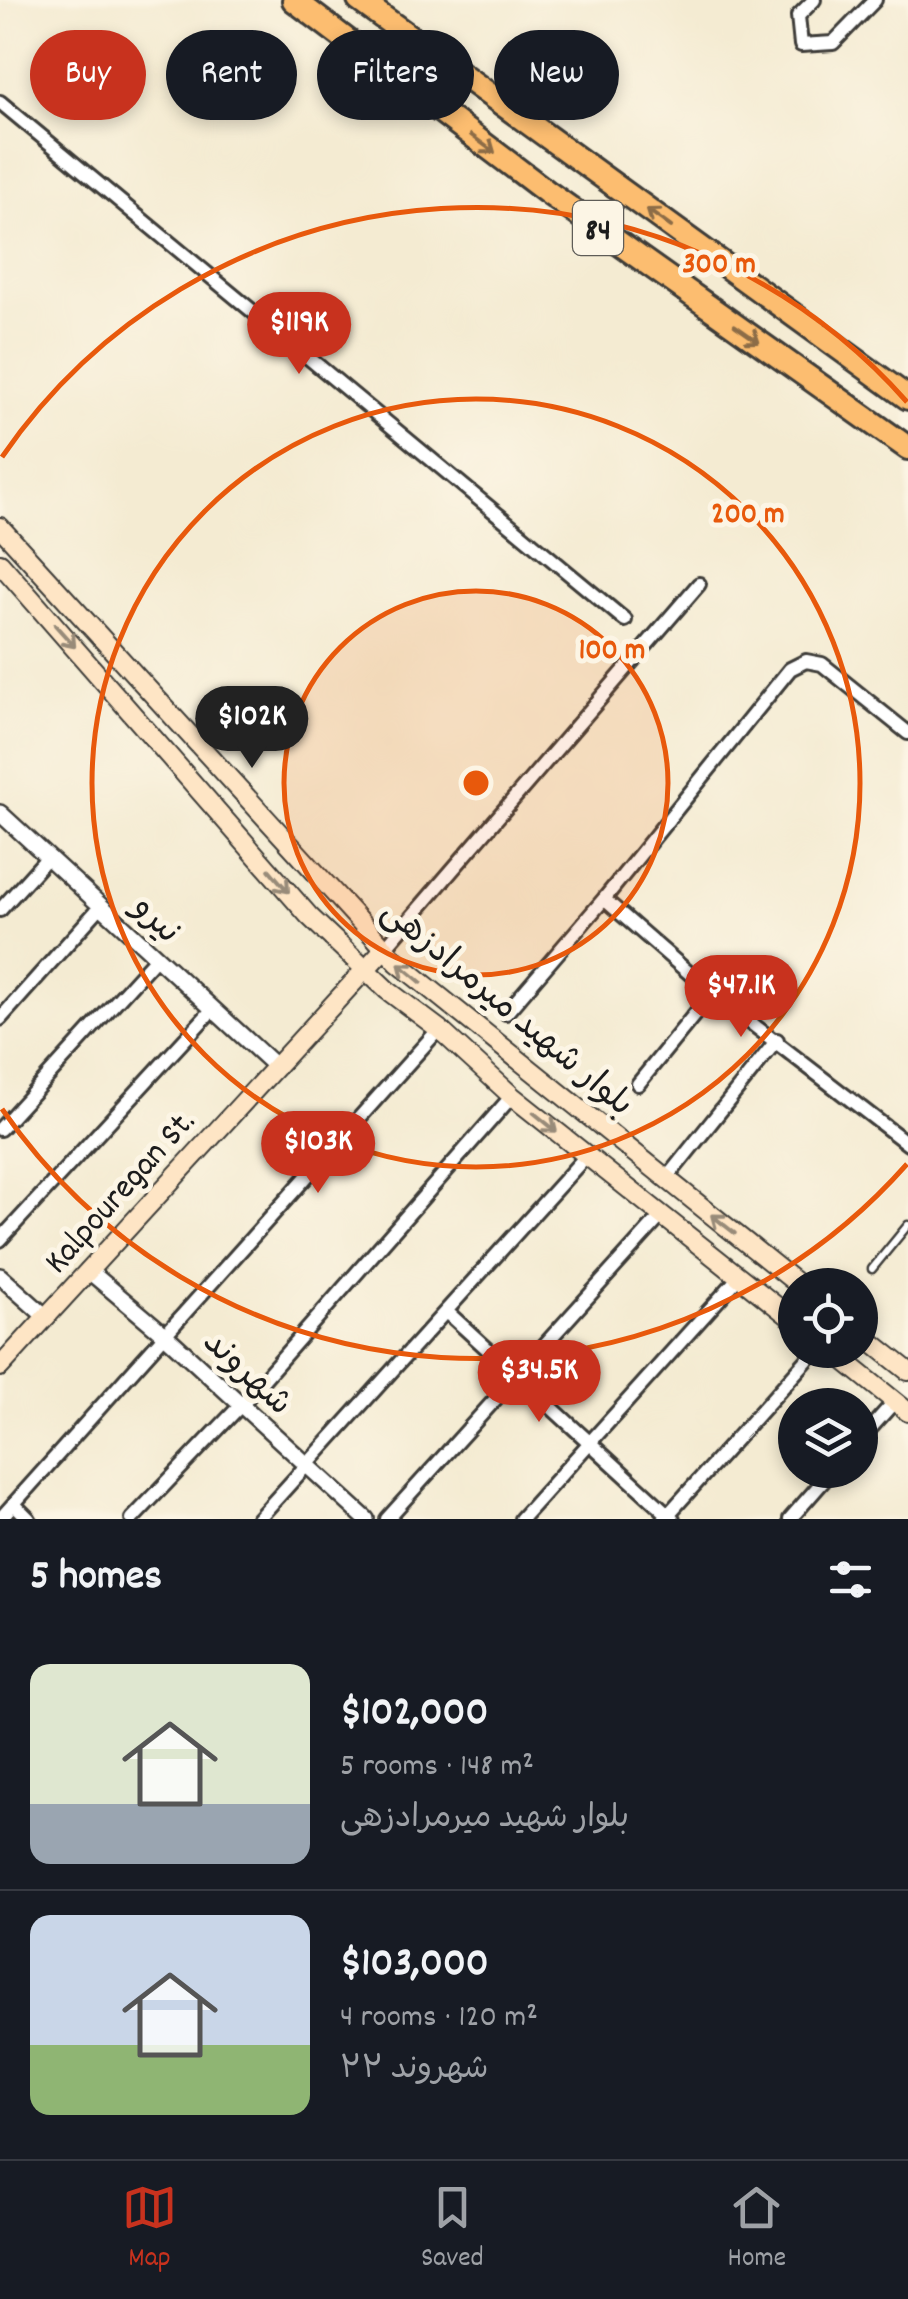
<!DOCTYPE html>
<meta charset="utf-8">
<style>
:root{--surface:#171b24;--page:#242831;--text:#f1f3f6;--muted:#9ea1a6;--line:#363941;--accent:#c8321e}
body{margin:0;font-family:Dekko,"Playpen Sans Arabic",sans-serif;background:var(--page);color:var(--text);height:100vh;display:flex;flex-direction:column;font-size:38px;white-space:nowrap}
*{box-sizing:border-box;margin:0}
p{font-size:32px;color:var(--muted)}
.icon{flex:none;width:55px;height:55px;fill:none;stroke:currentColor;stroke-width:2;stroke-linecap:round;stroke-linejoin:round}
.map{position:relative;height:1519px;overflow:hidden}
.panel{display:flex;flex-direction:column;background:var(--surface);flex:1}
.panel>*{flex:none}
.hud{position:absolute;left:30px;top:30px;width:850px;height:90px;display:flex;gap:20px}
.tools{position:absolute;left:778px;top:1268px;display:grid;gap:20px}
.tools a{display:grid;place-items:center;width:100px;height:100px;border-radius:50%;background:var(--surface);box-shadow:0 5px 15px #0003;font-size:50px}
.price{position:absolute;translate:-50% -85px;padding:0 22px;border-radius:35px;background:var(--accent);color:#fff;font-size:32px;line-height:65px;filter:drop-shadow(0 2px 5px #0008)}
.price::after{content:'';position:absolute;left:50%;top:60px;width:30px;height:22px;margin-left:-15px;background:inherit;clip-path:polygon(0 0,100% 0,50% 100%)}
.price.selected{background:#222;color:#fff}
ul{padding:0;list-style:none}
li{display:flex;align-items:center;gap:30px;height:250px;padding:0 30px}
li+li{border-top:2px solid var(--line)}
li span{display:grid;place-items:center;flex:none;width:280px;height:200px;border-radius:20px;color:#555}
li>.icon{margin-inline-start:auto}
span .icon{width:120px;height:120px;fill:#fffc;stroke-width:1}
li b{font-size:42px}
h2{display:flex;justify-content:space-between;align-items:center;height:120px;padding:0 30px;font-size:42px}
.tag{padding:0 35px;border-radius:45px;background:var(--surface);box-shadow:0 5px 15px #0003;font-size:35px;line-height:90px}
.tag.selected{background:var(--accent);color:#fff}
.menu{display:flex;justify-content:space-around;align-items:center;height:140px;border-top:2px solid var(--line);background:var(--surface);font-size:28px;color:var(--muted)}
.menu a{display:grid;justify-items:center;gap:5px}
.menu .selected{color:var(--accent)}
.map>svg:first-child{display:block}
</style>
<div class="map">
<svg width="908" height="1519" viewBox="0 0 908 1519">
<rect width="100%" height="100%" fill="#fcf5e5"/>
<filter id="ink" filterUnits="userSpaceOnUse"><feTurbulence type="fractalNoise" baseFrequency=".01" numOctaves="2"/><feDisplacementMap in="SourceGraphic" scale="20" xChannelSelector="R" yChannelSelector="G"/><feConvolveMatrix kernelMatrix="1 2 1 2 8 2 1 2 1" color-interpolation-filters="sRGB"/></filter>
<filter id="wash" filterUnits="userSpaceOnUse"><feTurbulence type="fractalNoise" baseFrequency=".0048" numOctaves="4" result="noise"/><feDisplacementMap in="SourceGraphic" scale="40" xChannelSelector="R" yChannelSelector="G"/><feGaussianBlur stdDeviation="2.25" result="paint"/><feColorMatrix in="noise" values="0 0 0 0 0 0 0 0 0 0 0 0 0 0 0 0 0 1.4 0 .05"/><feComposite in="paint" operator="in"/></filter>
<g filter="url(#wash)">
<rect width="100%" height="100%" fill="#f4ebd2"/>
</g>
<g filter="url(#ink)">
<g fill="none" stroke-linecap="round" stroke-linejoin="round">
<defs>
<path id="service" d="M872,1269L908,1225"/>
<path id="minor" d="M814,0L798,16L801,45L833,43L875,0
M0,102L625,620
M604,899L712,993L908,1144
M0,910L48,857
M385,948L699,584
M506,1013L604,899L790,669L806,661L822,664L908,733
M0,1019L101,906
M638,1084L712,993
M0,1129L156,958
M666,1179L777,1040
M0,1240L212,1010
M446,1311L673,1519
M860,1440L894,1402
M14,1504L29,1519
M0,1519L439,1029
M132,1519L240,1406L512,1096
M258,1519L587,1155
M387,1519L662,1215
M521,1519L739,1277
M664,1519L816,1350
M790,1519L833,1470"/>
<path id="tertiary" d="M0,813L275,1066
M88,1270L165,1335L366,1519
M0,1276L46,1317"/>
<path id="secondary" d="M0,527L398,963L799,1285
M0,563L309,916L387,990L439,1029L512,1096L795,1321
M860,1333L908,1371
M831,1350L908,1412
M0,1367L385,948"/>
<path id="trunk" d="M294,0L547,192L908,448
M359,0L908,398"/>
</defs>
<!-- service casing -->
<use href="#service" stroke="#3c3b37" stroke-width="11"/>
<!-- minor casing -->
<use href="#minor" stroke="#3c3b37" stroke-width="18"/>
<!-- tertiary casing -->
<use href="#tertiary" stroke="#3c3b37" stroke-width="20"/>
<!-- secondary casing -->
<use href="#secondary" stroke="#3c3b37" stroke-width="22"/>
<!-- trunk casing -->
<use href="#trunk" stroke="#3c3b37" stroke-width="28"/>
<!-- service -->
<use href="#service" stroke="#fff" stroke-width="6"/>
<!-- minor -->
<use href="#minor" stroke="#fff" stroke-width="12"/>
<!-- tertiary -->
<use href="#tertiary" stroke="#fff" stroke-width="15"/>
<!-- secondary -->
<use href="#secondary" stroke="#fee5c5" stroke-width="18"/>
<!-- trunk -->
<use href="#trunk" stroke="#fcbd6f" stroke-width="22"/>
</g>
<!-- one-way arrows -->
<defs><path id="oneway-shaft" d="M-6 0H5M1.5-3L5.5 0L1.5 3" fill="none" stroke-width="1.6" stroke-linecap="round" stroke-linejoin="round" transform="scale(2.5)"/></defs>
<g stroke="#8c6c46">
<use href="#oneway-shaft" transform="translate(483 144) rotate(37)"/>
<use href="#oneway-shaft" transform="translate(659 218) rotate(-144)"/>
<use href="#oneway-shaft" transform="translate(747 334) rotate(35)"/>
</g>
<g stroke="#988b79">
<use href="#oneway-shaft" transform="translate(65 636) rotate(48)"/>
<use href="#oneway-shaft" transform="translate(279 881) rotate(49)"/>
<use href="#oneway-shaft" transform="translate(410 973) rotate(-140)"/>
<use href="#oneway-shaft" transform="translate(545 1122) rotate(39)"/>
<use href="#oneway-shaft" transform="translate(723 1224) rotate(-142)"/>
</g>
</g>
<!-- distance rings -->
<circle cx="476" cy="783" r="192" fill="#e8590c" fill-opacity=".12"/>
<g fill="none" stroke="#e8590c" stroke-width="5">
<circle cx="476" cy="783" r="192"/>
<circle cx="476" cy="783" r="384"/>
<path d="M907 1164A575 575 0 0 1 2 1109M2 457A575 575 0 0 1 907 402"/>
</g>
<g text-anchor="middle" stroke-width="10" stroke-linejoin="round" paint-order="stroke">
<!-- shield labels -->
<rect fill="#fcf5e5" stroke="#5f5d58" stroke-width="2.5" x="573" y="201" width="50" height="54" rx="8"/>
<g font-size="32" font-weight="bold" fill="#1c1c1c">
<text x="598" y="239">84</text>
</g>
<!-- street labels -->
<g font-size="35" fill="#1c1c1c" stroke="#fcf5e5">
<text transform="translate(158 918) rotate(44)" y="12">نیرو</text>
<text transform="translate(509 1006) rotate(40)" y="12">بلوار شهید میرمرادزهی</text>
<text transform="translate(118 1190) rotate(-48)" y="12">Kalpouregan St.</text>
<text transform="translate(249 1371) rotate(43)" y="12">شهروند</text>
</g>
</g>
<circle cx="476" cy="783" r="15" fill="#e8590c" stroke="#fcf5e5" stroke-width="5"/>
<g font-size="30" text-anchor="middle" font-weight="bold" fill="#e8590c" stroke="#fcf5e5" stroke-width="10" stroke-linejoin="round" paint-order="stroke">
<text x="719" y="272">300 m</text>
<text x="748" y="522">200 m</text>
<text x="612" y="658">100 m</text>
</g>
</svg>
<div class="tools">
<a><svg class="icon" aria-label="locate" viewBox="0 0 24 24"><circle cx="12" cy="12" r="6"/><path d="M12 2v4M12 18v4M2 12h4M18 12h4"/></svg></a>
<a><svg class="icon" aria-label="layers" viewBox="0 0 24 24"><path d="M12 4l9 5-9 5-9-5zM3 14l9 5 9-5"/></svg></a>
</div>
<b class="price" style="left:299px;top:377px">$119K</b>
<b class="price selected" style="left:252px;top:771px">$102K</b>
<b class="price" style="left:741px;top:1040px">$47.1K</b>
<b class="price" style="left:318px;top:1196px">$103K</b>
<b class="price" style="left:539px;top:1425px">$34.5K</b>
<div class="hud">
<a class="tag selected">Buy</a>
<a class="tag">Rent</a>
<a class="tag">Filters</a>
<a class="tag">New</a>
</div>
</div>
<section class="panel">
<h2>5 homes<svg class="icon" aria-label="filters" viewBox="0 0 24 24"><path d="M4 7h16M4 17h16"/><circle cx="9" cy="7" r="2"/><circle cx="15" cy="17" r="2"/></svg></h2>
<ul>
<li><span style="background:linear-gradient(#dfe7d0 70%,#9aa5b1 0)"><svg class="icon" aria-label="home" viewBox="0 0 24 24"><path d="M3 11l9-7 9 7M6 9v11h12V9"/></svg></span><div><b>$102,000</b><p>5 rooms · 148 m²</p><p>بلوار شهید میرمرادزهی</p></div></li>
<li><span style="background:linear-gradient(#c9d6e8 65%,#8fb573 0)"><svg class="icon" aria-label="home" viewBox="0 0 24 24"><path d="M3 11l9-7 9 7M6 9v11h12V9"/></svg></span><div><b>$103,000</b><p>4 rooms · 120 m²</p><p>شهروند ۲۲</p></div></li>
</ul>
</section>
<nav class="menu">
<a class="selected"><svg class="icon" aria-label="map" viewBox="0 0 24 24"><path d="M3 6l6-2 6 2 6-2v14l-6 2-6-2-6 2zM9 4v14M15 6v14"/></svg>Map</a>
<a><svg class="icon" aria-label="saved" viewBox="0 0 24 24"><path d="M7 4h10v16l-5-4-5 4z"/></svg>Saved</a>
<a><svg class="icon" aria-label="home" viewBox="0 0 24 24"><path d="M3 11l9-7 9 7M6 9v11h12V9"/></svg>Home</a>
</nav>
